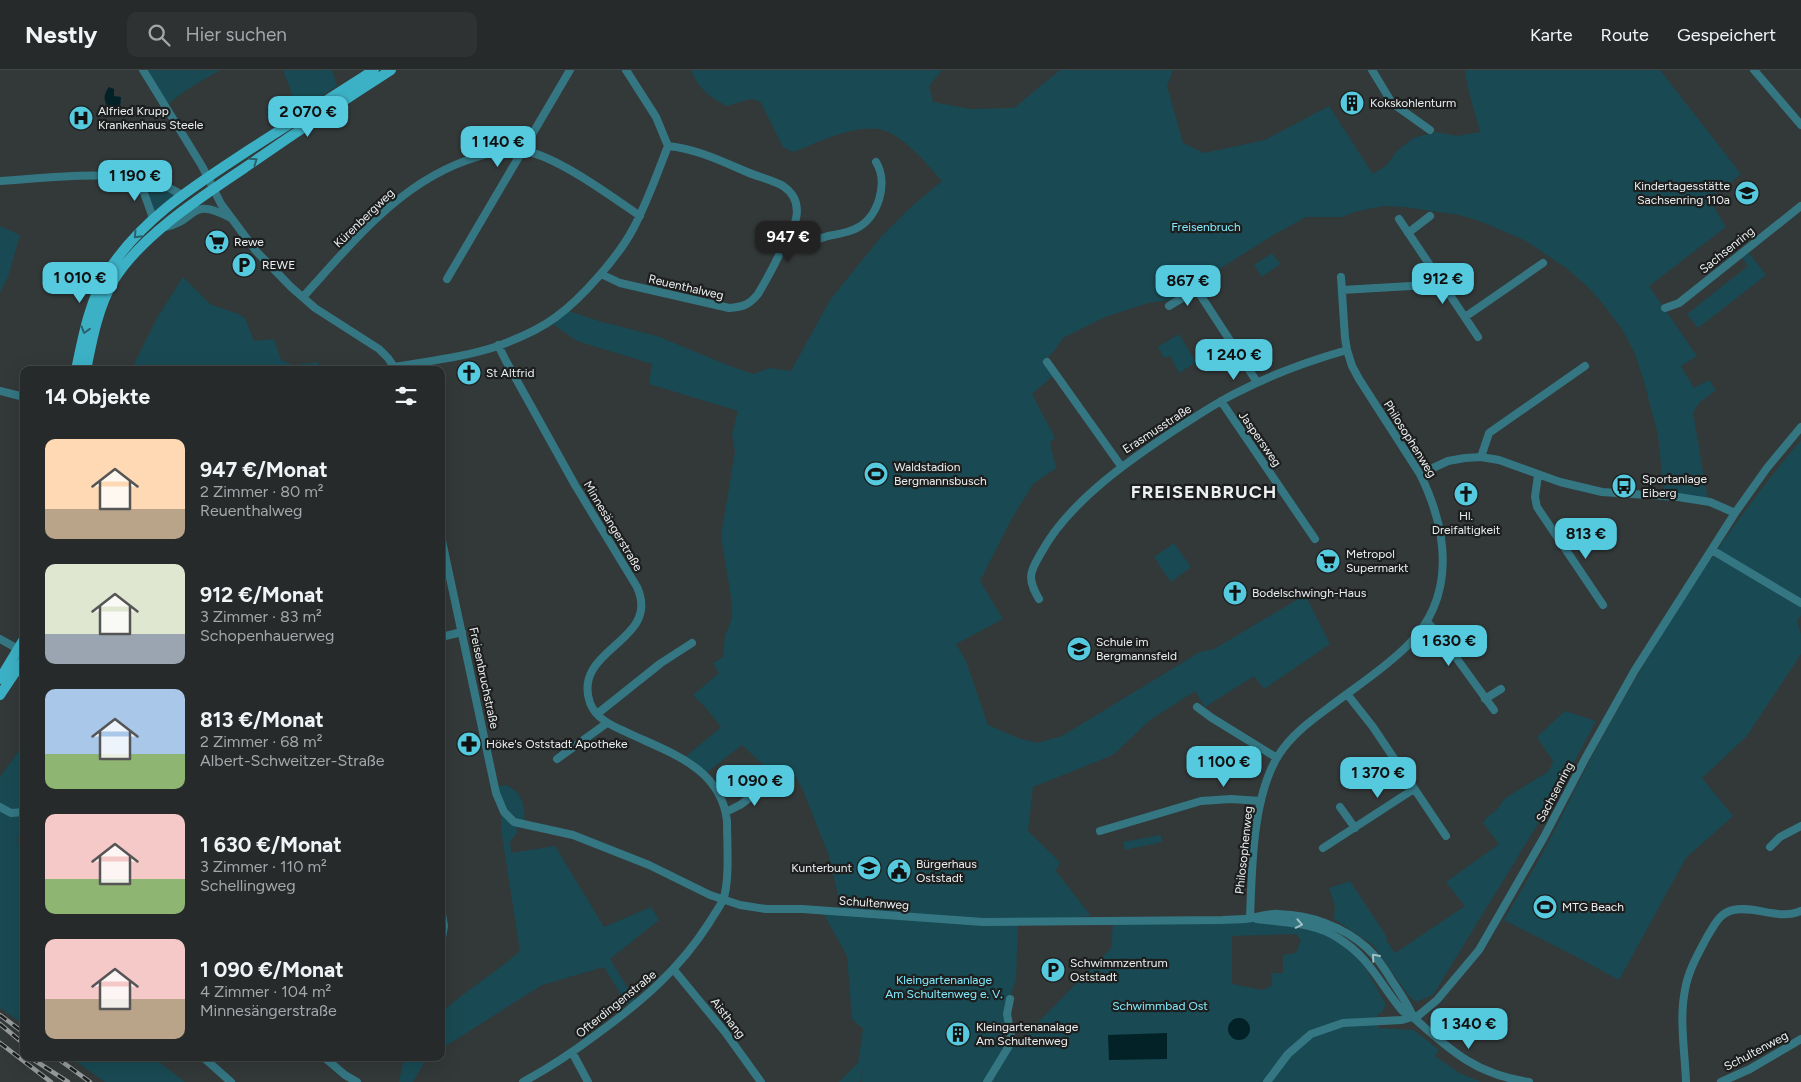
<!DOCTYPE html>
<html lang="de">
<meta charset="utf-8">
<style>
:root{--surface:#262a2b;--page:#2e3233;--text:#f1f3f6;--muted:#a4a7a9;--line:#424647;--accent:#55cadf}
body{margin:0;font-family:Figtree,sans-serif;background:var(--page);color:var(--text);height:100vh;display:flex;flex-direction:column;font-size:19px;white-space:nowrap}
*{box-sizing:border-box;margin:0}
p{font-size:16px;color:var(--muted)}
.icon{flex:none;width:28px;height:28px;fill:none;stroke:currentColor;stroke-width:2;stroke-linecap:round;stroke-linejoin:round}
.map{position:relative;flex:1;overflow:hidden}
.details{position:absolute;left:20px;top:296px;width:425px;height:695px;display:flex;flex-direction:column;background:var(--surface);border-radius:10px;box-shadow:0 5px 20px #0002,0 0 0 1px var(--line)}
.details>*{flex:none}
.price{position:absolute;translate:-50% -42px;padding:0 11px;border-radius:10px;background:var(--accent);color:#111;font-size:16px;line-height:32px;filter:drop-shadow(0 1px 2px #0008)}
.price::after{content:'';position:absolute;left:50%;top:30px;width:15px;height:11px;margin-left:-8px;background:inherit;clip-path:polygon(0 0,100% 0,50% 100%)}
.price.current{background:#222;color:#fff}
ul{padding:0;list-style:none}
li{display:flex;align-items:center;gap:15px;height:125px;padding:0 25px}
li span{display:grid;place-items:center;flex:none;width:140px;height:100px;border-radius:10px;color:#555}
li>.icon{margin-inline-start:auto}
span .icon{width:60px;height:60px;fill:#fffc;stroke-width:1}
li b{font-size:21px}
h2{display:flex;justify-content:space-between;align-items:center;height:60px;padding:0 25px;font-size:21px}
header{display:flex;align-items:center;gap:30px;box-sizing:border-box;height:70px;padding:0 25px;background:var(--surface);border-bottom:1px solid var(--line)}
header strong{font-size:24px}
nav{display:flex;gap:28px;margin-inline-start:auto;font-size:18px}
.search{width:350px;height:45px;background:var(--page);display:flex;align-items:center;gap:12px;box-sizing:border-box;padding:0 18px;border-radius:10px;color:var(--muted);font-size:19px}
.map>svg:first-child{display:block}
</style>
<header>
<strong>Nestly</strong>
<div class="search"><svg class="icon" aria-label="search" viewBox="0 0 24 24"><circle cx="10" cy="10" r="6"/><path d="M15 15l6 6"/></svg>Hier suchen</div>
<nav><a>Karte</a><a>Route</a><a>Gespeichert</a></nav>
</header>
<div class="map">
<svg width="1801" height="1012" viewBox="0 0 1801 1012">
<rect width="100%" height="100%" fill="#333839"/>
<!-- green -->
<path fill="#194a53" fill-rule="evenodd" d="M144,0H220L188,19L165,36Z
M283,0H332L337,16L298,41Z
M691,0H942L929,16L933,32L969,39L1014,38L1060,0H1173L1167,16L1183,73L1204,83L1265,70L1329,36L1373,104L1387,95L1397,81L1413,68L1437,62L1457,66L1480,62C1475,41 1467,21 1465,0H1660L1741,104L1709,129L1726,157L1649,216L1697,286L1681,296L1694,318L1709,310L1716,320L1700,332L1693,342L1708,431L1664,425L1658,365L1643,308L1635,284L1622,259L1603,234L1588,217L1566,198L1526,171L1480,151L1459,145L1405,137L1383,136L1354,142L1342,147H1306L1275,164L1170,230L1148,233L1105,247L1063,268L1055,280L1045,290L1053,306L1032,324L1055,368L1050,373L1056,398L1033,414L1011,450L980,511L1003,549L956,574L966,591L988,655L1018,668L1037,673L1062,666L1200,582L1214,579L1305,525L1330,574L1264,619L1254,606L1205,637L1195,621L1150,650L1113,685L1033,717L1028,761L1060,792L1056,801L1091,846L1018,853L1016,910L1007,935L1006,978L1016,975L1111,878L1113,852L1250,848L1321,860L1356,880L1386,935L1382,942L1377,945L1378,958L1414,960L1439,980L1435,986L1459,1003L1481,1012H861L864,994L860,1012H839L858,993L863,959L852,949L847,886L822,841L842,842L829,786L803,720L790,697L776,707L742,675L705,704L683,689L721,657L706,638L693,625L719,603L713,593L723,587L725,566L732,548L731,527L721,466L735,382L732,364L738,341L649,314L652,294L577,271L550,252L565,240L602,252L657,266L730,296L753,304L770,298L791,301L830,230L880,168L912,136L942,111C927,94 901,62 878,59C853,55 816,73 793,82L783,77L760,31L750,29L727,36C709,26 699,20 691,0ZM1296,864L1301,870L1296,883L1283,885V903H1271L1272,916L1262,920L1232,914V866Z
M140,109L181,125L153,148Z
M0,156L20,165L8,207L0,222Z
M1272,183L1280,194L1262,207L1254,195Z
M1749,183L1766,205L1698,258L1687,244L1748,196L1742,188Z
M183,207L210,234L238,244L245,248L254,271L274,269L281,290L293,295L318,292L321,300H131L157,248Z
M1179,264L1196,292L1179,303L1170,286L1164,288L1158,277Z
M1801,370V545L1797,551L1801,564V584L1746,667L1702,708L1733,746L1686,788L1619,910L1571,884L1504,850C1519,824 1535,798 1549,771C1564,743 1577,714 1592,686C1651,577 1721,464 1801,370Z
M1174,473L1191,497L1171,512L1154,487Z
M1565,641L1596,651L1563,713L1433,925L1416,932L1408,925L1373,875L1334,849L1335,835L1329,818L1350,811L1387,867L1386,870L1395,883L1465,836L1446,812L1499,774L1483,753C1488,744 1495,743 1499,737C1501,733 1503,730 1507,727L1549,701L1553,691L1537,667Z
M24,674V759L18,767L22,810H24V955L0,938V707Z
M506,715C523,722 526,737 524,754L517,753V763L510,772L511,783L555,776L604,857L651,837L659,850L610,889L637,933L630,939L604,897L542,915L441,979V943C466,920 495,903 520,881L501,759V745L503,741L494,717Z
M1161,765L1162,772L1125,780L1123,772Z
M71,988H154L185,1012H105Z
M404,988H427L413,1012H399Z"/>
<!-- water -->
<path fill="#022228" d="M109,17L114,19V26L121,27L120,37L110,40C104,31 102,27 109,17Z
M1228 959a11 11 0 1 1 22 0a11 11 0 1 1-22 0Z
M1167,963V989L1109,990L1108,965Z"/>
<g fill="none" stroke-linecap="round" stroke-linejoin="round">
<!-- minor -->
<path stroke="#347783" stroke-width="8" d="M143,0L202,96L221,134L256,181L291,217L315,238L379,279L388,288L396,300
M1372,0L1392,33L1430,60
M1754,0L1801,55
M139,109L153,148
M0,111C45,108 120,99 161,114C168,117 175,121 182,125
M1399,149L1478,267
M165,157C198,151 188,125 231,148
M1408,163L1430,146
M790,169C804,174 815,170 828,166C837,164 847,163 855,159C878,149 889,113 876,92
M601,204L620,213L729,238C743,237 749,235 758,224C765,212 772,200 778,187C790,166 811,135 783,116C773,110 758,107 747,102C721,91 697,79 668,76
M447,209L570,0
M1342,220L1428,215L1439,211
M303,227C353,172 402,109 477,87C492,82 509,78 525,81C558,87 611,126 640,146
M1169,236L1195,220L1199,223L1257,312
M1665,238L1679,233L1801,136
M1465,247L1543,193
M498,275L506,291L575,415L637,517C662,572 571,578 590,633C596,648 610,655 624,661C667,682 721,696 727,751C727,772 730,812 723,830C719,838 713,846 709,853C679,900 641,932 597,964C573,982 549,998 523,1012
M1047,292L1121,396
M394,297C429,291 465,287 498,276C517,269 540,259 556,247C582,228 618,187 633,159C647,133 657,104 668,76L656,47L626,0
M0,321L24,327
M1221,331L1315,469
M1481,387L1489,363L1585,296
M1420,404L1448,391L1465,388L1481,387L1499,390L1560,412L1602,422L1678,427L1710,432L1735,443
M1538,405L1535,427L1537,437L1603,535
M441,466L496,723L504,742L514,752L573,765L649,795L710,825L740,835L766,839H802L983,852L1222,850C1232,849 1243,850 1252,848C1261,846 1270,843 1279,844C1310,845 1343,856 1367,878C1377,887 1385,899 1392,911C1400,923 1408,934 1413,947
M1712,480L1801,533
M1039,529C1035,522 1031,515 1031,507C1031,499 1037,490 1041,483C1069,431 1132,388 1181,356C1200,344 1219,331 1240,321C1273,304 1312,290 1347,280
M1427,552L1439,564L1494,640
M441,567L462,562
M0,569L18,579
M1347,624L1373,657L1446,766
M1485,629L1501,619
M1197,637L1212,648L1277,688
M597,644L661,593L692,573
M557,689L607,653
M0,737L11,743L24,742
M1340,737L1355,758
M726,742L740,735L774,710
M1100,761L1201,731L1231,729L1261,731
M1770,777L1780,767L1801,756
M1323,778L1414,719
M441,839L444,856L441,873
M1250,848C1252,800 1252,728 1278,686C1292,663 1315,648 1336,632C1360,614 1386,597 1407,576C1457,527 1448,461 1420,404L1359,309L1352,296L1347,280L1345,268L1341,207
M1257,849C1284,853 1314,852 1338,868C1369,887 1378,911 1400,938C1404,944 1410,945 1415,949C1452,982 1478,1005 1529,1012
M674,900L725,962L761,1012
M572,982L588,1012
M204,988L231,1012
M325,988L345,1005L357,1012
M987,1012L1012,971L1007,944L1010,929
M1267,1012L1288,984L1311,964L1343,953L1402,950L1419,945L1437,930L1479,880L1544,767L1586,687L1635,600L1735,443L1767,398L1801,357
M1686,1012C1685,982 1679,949 1685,920C1688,901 1698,884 1707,867C1714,856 1719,843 1733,840C1755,835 1779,851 1801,841
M1721,1012L1750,999L1801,969"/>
<!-- major -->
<path stroke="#3cb1c5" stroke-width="10" d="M76,300C83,267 89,232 107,203C142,147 199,113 252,78C293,52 333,26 374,0
M86,300C92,270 98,237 114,210C141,166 201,127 243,99C292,65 341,32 391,0
M0,609L24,569
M0,625L24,589"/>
<defs>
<path id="rail" d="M0,945L24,963
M0,954L24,974
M0,973L51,1012
M31,988L68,1012
M57,988L90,1012"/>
</defs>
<!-- rail casing -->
<use href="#rail" stroke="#979b9c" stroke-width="4.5"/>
<!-- rail -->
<use href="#rail" stroke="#1d1f1f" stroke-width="2.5" stroke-dasharray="8" stroke-linecap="butt"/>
</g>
<!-- one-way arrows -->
<defs><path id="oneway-chevron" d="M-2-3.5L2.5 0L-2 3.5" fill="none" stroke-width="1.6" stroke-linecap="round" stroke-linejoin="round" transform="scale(1.25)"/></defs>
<g stroke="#2b616a">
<use href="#oneway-chevron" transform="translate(254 91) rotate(-35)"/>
<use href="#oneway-chevron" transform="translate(137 165) rotate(133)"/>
<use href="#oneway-chevron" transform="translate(85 260) rotate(107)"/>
</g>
<g stroke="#a2bfc4">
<use href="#oneway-chevron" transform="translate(1299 854) rotate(11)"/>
<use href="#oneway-chevron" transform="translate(1375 887) rotate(-131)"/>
</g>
<!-- icons -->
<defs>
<symbol id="building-disc" viewBox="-11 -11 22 22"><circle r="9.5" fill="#55cadf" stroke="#1d1f1f"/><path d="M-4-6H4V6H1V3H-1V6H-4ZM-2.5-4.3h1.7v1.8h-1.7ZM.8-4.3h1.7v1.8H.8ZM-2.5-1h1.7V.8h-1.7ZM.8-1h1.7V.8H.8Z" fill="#111"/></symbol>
<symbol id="hospital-disc" viewBox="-11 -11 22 22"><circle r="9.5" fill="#55cadf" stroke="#1d1f1f"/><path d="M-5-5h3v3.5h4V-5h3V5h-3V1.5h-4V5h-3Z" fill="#111"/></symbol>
<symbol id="school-disc" viewBox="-11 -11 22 22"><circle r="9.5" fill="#55cadf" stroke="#1d1f1f"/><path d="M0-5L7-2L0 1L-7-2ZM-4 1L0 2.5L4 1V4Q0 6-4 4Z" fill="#111"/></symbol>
<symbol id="supermarket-disc" viewBox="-11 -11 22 22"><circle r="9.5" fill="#55cadf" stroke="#1d1f1f"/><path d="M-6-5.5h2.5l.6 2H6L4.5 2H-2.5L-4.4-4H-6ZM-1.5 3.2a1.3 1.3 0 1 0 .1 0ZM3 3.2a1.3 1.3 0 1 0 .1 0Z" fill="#111"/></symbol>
<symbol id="parking-disc" viewBox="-11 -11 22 22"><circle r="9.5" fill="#55cadf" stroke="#1d1f1f"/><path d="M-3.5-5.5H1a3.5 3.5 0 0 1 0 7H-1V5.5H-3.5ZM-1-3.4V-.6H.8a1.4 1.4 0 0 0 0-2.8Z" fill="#111"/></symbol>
<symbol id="church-disc" viewBox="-11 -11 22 22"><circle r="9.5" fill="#55cadf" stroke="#1d1f1f"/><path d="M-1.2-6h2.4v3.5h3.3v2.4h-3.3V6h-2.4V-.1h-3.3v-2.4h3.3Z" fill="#111"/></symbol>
<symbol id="stadium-disc" viewBox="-11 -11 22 22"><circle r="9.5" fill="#55cadf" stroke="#1d1f1f"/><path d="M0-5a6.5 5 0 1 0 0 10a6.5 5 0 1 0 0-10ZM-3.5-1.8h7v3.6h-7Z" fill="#111"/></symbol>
<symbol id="bus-disc" viewBox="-11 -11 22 22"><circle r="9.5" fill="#55cadf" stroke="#1d1f1f"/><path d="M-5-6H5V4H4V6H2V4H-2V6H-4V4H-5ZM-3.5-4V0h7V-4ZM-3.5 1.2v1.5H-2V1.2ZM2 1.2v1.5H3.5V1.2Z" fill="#111"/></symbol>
<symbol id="pharmacy-disc" viewBox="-11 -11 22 22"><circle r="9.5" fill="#55cadf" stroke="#1d1f1f"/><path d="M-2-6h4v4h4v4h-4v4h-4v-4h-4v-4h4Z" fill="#111"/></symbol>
<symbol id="civic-disc" viewBox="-11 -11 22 22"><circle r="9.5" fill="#55cadf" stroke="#1d1f1f"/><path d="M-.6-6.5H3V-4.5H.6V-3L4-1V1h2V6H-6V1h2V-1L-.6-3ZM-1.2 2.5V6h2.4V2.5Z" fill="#111"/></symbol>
</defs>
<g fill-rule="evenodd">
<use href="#building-disc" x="1338" y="19" width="28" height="28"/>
<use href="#hospital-disc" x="67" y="34" width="28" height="28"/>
<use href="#school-disc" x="1733" y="109" width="28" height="28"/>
<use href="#supermarket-disc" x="203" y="158" width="28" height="28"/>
<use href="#parking-disc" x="230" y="181" width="28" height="28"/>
<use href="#church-disc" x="455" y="289" width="28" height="28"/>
<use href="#stadium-disc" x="862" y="390" width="28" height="28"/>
<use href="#bus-disc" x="1610" y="402" width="28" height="28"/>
<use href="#church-disc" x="1452" y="410" width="28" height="28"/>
<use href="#supermarket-disc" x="1314" y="477" width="28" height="28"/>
<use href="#church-disc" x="1221" y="509" width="28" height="28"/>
<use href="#school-disc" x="1065" y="565" width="28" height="28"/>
<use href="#pharmacy-disc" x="455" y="660" width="28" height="28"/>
<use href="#school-disc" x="855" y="784" width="28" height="28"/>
<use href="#civic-disc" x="885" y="787" width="28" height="28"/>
<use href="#stadium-disc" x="1531" y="823" width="28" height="28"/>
<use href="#parking-disc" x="1039" y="886" width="28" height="28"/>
<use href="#building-disc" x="944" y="950" width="28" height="28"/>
</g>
<g text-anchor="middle" stroke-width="4.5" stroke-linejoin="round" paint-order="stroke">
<!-- poi labels -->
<g font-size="12" fill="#eceff0" stroke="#1d1f1f" text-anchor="start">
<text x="1370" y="37">Kokskohlenturm</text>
<text x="98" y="45">Alfried Krupp<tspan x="98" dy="14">Krankenhaus Steele</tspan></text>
<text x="1730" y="120" text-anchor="end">Kindertagesstätte<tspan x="1730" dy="14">Sachsenring 110a</tspan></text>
<text x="234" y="176">Rewe</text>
<text x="262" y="199">REWE</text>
<text x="486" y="307">St Altfrid</text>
<text x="894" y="401">Waldstadion<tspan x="894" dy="14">Bergmannsbusch</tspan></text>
<text x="1642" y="413">Sportanlage<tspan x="1642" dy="14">Eiberg</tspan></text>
<text x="1466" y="450" text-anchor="middle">Hl.<tspan x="1466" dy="14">Dreifaltigkeit</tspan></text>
<text x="1346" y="488">Metropol<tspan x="1346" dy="14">Supermarkt</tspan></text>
<text x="1252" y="527">Bodelschwingh-Haus</text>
<text x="1096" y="576">Schule im<tspan x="1096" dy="14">Bergmannsfeld</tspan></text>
<text x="486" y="678">Höke's Oststadt Apotheke</text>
<text x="916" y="798">Bürgerhaus<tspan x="916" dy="14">Oststadt</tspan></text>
<text x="852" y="802" text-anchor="end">Kunterbunt</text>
<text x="1562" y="841">MTG Beach</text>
<text x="1070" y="897">Schwimmzentrum<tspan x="1070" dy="14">Oststadt</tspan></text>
<text x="976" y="961">Kleingartenanalage<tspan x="976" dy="14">Am Schultenweg</tspan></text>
</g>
<!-- street labels -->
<g font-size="12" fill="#eceff0" stroke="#1d1f1f">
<text transform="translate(364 148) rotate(-44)" y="4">Kürenbergweg</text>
<text transform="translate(1727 180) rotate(-39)" y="4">Sachsenring</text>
<text transform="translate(686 217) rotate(13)" y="4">Reuenthalweg</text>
<text transform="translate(1157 359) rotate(-33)" y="4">Erasmusstraße</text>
<text transform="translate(1260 369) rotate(55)" y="4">Jaspersweg</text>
<text transform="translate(1410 369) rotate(58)" y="4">Philosophenweg</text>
<text transform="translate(613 456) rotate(59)" y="4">Minnesängerstraße</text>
<text transform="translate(484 608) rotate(78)" y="4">Freisenbruchstraße</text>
<text transform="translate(1555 722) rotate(-62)" y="4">Sachsenring</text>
<text transform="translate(1244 780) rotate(-84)" y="4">Philosophenweg</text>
<text transform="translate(874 833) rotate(4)" y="4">Schultenweg</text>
<text transform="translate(616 934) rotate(-39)" y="4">Ofterdingenstraße</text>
<text transform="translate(728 948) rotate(52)" y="4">Aisthang</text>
<text transform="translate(1756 981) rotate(-28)" y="4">Schultenweg</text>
</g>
<!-- park labels -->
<g font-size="12" fill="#83eafe" stroke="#1d1f1f">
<text x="1206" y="161">Freisenbruch</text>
<text x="944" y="914">Kleingartenanlage<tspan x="944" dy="14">Am Schultenweg e. V.</tspan></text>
<text x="1160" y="940">Schwimmbad Ost</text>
</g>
<!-- district labels -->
<g font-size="18" font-weight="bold" letter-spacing="1" fill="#eceff0" stroke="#1d1f1f">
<text x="1204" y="428">FREISENBRUCH</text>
</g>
</g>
</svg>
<b class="price" style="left:308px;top:68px">2 070 €</b>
<b class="price" style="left:498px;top:98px">1 140 €</b>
<b class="price" style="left:135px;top:132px">1 190 €</b>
<b class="price current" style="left:788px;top:193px">947 €</b>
<b class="price" style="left:80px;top:234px">1 010 €</b>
<b class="price" style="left:1443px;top:235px">912 €</b>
<b class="price" style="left:1188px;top:237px">867 €</b>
<b class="price" style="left:1234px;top:311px">1 240 €</b>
<b class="price" style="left:1586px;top:490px">813 €</b>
<b class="price" style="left:1449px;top:597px">1 630 €</b>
<b class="price" style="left:1224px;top:718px">1 100 €</b>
<b class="price" style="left:1378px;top:729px">1 370 €</b>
<b class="price" style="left:755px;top:737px">1 090 €</b>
<b class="price" style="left:1469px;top:980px">1 340 €</b>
<section class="details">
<h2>14 Objekte<svg class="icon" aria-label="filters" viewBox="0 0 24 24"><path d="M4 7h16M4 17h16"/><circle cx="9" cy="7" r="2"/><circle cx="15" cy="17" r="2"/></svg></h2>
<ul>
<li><span style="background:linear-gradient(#ffd9b3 70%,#b9a48a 0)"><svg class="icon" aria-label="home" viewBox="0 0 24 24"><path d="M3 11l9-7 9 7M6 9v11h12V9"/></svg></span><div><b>947 €/Monat</b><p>2 Zimmer · 80 m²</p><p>Reuenthalweg</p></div></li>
<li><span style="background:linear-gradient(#dfe7d0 70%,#9aa5b1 0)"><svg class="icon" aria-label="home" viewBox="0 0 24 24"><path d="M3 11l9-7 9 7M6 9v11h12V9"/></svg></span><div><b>912 €/Monat</b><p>3 Zimmer · 83 m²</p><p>Schopenhauerweg</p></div></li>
<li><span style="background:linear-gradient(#a9c7e8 65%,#8fb573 0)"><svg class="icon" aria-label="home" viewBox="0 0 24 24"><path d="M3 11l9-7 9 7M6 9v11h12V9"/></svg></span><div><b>813 €/Monat</b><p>2 Zimmer · 68 m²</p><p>Albert-Schweitzer-Straße</p></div></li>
<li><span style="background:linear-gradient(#f6c9c9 65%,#8fb573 0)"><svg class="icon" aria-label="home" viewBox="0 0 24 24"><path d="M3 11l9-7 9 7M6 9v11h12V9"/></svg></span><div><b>1 630 €/Monat</b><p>3 Zimmer · 110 m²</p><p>Schellingweg</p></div></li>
<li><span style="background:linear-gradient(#f6c9c9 60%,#b9a48a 0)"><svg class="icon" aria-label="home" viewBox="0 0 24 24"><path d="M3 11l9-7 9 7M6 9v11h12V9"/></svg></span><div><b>1 090 €/Monat</b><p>4 Zimmer · 104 m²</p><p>Minnesängerstraße</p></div></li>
</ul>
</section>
</div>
